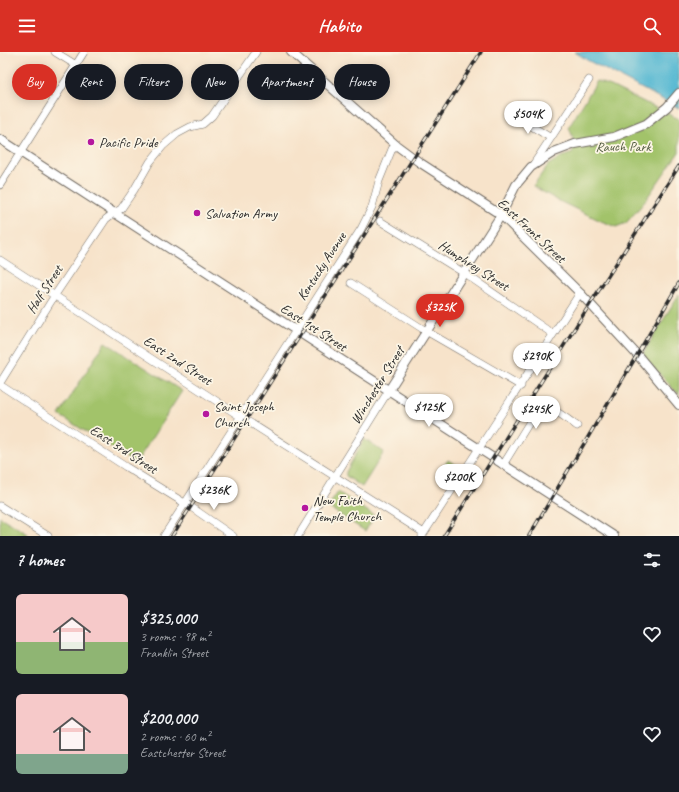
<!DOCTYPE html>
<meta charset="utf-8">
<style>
:root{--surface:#171b24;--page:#20242c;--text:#f1f3f6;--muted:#9ea1a6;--accent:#d93025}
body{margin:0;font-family:Caveat,sans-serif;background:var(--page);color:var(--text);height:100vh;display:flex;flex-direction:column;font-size:15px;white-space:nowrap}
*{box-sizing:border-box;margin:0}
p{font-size:13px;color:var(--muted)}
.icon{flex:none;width:22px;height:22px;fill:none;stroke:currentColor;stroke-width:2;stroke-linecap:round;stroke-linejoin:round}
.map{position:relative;height:484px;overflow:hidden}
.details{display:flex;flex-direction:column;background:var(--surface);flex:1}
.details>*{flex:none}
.guide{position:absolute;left:12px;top:12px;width:400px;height:36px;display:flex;gap:8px}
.price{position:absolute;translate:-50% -34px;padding:0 9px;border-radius:14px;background:#fff;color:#222;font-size:13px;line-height:26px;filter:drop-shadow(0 1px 2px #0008)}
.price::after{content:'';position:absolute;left:50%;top:24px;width:12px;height:9px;margin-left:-6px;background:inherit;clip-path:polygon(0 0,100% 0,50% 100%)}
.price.on{background:var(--accent);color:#fff}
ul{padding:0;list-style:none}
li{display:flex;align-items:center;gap:12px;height:100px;padding:0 16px}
li span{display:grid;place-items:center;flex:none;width:112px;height:80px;border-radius:6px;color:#555}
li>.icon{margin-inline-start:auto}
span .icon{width:48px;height:48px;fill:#fffc;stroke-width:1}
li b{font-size:17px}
h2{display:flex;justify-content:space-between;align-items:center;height:48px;padding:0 16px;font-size:17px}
.chip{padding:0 14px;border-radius:18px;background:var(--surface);box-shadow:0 2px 10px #0003;font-size:14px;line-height:36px}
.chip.on{background:var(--accent);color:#fff}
header{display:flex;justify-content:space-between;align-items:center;height:52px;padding:0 16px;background:var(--accent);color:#fff;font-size:18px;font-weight:800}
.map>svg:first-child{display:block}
</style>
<header><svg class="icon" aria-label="menu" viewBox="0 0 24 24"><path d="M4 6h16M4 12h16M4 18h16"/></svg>Habito<svg class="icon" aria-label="search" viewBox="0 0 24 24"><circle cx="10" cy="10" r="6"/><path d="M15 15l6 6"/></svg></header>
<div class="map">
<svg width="679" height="484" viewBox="0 0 679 484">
<rect width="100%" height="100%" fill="#fcf5e5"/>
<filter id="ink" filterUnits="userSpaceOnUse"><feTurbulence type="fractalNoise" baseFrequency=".025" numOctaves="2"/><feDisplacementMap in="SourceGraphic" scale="8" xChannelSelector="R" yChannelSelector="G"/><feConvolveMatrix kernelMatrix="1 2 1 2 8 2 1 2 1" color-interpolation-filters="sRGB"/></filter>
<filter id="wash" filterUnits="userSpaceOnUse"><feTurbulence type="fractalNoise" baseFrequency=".012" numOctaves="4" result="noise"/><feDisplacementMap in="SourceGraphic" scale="16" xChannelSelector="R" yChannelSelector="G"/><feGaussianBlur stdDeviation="0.9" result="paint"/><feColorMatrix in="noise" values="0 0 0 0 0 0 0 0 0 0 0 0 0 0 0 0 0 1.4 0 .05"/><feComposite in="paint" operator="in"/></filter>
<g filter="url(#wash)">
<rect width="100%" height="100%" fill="#f7e3ca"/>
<!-- green -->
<path fill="#a2c36b" stroke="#66774b" d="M597,29L611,34L679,67V100L642,153L626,171L616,175L601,169L557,148L533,134L548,113L561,105L573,101V86L569,75Z
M679,242V343L642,303Z
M105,290L182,339L136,411L59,363Z
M364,387L384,400L362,435L346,424V420Z
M448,408L462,417L453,432L438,423Z
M338,440L375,464L365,479L328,455Z
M0,465L28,482L27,484H0Z"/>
<!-- water -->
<path fill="#53b7d2" stroke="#3f717e" d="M575,0H679V56L587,8Z"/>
</g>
<g filter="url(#ink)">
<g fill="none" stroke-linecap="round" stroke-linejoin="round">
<defs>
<path id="minor" d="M55,0L76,13
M515,64L551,86
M533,113L589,28
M0,133L84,0
M380,169L464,221L553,282
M0,208L241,365L424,481
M351,231L426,279L521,334
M0,331L55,243L106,167L114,161L121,157L134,138L150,110L163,94L177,82L190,75L203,72L212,64L256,0
M0,333L126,415L191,455L233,484
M503,413L537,358C552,352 565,366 577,374
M0,454L48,484
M164,484L361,177L372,155L379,129L392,97L396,93
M298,484L389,338
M422,484L580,241"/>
<path id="tertiary" d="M291,0L396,93L419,110L501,163L580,241L640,306L679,353
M0,87L614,484
M389,338L501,163L516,133L531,115L554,100L575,92L614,85L646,72L667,55L679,41"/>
</defs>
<!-- minor casing -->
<use href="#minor" stroke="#726b63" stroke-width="8"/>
<!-- tertiary casing -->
<use href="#tertiary" stroke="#726b63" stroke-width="10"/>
<!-- minor -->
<use href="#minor" stroke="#fff" stroke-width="7"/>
<!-- tertiary -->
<use href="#tertiary" stroke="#fff" stroke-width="8"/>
<defs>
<path id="rail" d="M172,484L481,0
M444,484L590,252L679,114
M529,484L637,303L679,231"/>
</defs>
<!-- rail casing -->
<use href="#rail" stroke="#2b2b2b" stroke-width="3.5"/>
<!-- rail -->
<use href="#rail" stroke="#fcf5e5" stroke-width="2" stroke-dasharray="6" stroke-linecap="butt"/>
</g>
</g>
<!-- markers -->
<g fill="#b5179e" stroke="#fcf5e5" stroke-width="1.5">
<circle cx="91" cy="90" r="4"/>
<circle cx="197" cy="161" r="4"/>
<circle cx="206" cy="362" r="4"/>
<circle cx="305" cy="456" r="4"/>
</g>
<g text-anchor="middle" stroke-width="3.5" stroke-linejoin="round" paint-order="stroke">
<!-- poi labels -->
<g font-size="14" fill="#2b2b2b" stroke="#fcf5e5" text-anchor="start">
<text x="99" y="95">Pacific Pride</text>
<text x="205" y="166">Salvation Army</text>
<text x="214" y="359">Saint Joseph<tspan x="214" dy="16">Church</tspan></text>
<text x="313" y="453">New Faith<tspan x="313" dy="16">Temple Church</tspan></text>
</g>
<!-- park labels -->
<g font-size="14" fill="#4f593e" stroke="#fcf5e5">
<text x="623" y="99">Rauch Park</text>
</g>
<!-- street labels -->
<g font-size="14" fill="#2b2b2b" stroke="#fcf5e5">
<text transform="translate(532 178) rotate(43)" y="5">East Front Street</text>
<text transform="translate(474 213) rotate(33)" y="5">Humphrey Street</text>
<text transform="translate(321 214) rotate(-57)" y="5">Kentucky Avenue</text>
<text transform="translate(44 237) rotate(-57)" y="5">Half Street</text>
<text transform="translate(314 275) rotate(33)" y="5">East 1st Street</text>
<text transform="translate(178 308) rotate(33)" y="5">East 2nd Street</text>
<text transform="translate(377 333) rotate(-58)" y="5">Winchester Street</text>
<text transform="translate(124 397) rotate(33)" y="5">East 3rd Street</text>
</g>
</g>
</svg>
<b class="price" style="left:528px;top:83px">$504K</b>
<b class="price on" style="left:440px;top:276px">$325K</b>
<b class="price" style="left:537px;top:325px">$290K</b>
<b class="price" style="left:429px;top:376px">$125K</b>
<b class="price" style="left:536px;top:378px">$245K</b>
<b class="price" style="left:459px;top:446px">$200K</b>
<b class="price" style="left:214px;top:459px">$236K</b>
<div class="guide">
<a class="chip on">Buy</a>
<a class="chip">Rent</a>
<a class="chip">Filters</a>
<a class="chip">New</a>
<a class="chip">Apartment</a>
<a class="chip">House</a>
</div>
</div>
<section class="details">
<h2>7 homes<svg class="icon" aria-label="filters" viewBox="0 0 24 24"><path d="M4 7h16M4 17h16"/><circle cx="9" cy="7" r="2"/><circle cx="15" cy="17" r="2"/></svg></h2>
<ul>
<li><span style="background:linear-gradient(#f6c9c9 60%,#8fb573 0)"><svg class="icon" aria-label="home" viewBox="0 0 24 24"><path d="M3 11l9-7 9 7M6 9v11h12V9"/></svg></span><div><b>$325,000</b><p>3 rooms · 98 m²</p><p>Franklin Street</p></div><svg class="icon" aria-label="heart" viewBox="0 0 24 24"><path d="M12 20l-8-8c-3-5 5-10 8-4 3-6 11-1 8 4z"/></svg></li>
<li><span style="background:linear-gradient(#f6c9c9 75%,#7fa58c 0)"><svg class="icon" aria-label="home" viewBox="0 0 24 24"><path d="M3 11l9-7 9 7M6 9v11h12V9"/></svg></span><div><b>$200,000</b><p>2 rooms · 60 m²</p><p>Eastchester Street</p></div><svg class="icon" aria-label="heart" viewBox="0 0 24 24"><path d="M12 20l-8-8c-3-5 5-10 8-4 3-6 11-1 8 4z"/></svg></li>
</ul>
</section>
